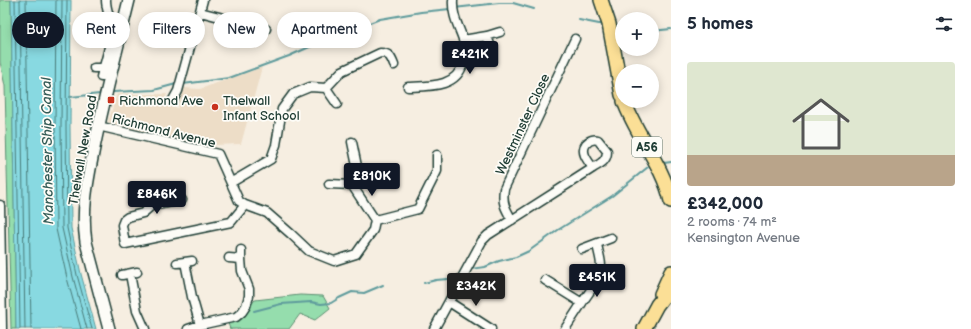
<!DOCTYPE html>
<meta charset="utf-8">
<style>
:root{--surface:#fff;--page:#f2f2f3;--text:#1f2937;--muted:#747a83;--accent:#111827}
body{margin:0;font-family:"Balsamiq Sans",sans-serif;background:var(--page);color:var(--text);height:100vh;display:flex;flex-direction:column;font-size:15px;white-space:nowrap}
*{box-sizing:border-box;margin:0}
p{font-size:13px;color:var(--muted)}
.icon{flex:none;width:22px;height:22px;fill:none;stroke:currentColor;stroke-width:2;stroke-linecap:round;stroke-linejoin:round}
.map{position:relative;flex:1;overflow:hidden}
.sheet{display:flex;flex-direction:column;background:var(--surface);width:300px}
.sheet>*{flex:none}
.hud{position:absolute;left:12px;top:12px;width:380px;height:36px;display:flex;gap:8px}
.fabs{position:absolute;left:615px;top:12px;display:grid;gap:8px}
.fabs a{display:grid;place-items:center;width:44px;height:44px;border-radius:50%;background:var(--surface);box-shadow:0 2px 10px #0003;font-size:20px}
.price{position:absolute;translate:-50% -34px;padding:0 9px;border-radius:4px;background:var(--accent);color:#fff;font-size:13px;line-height:26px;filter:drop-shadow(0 1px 2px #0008)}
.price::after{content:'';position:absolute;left:50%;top:24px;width:12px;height:9px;margin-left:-6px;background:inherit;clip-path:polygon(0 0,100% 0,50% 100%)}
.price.current{background:#222;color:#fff}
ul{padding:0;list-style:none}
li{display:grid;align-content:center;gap:8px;height:212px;padding:0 16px}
li span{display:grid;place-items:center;height:124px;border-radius:4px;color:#555}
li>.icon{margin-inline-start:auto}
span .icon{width:72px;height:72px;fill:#fffc;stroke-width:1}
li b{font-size:17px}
h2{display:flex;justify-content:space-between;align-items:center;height:48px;padding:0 16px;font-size:17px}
.chip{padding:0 14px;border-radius:18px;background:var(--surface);box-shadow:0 2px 10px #0003;font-size:14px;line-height:36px}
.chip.current{background:var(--accent);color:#fff}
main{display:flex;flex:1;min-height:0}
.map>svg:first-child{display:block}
</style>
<main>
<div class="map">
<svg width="671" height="329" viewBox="0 0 671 329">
<rect width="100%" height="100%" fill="#f6eee1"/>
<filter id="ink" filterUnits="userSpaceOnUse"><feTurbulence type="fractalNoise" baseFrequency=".025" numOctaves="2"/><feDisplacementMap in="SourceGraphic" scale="8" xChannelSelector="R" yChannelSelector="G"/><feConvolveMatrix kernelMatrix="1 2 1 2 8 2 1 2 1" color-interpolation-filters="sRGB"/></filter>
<g filter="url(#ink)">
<!-- built -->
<path fill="#edddc7" d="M262,67L241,144L215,145L199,144L108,122L117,94H167L165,100L167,104L171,107L178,108L184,88L200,89Z"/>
<!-- green -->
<path fill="#95ddad" stroke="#5a8d70" d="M0,0H11L16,329H11L5,86L0,62Z
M300,295L323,296L330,308L315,320L300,314L289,329H230L228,323L240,317L255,300Z"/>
<!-- water -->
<path fill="#88d9e1" stroke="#5e9b9c" d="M11,0H71L70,126L71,228L81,274L96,329H16Z"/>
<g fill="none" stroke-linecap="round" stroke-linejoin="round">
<!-- shore -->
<path stroke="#497b79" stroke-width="1" d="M15,0L20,329
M20,0L25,329
M26,0L31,329
M56,0L55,126L56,229L67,278L81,329
M62,0L61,126L62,228L73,277L87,329
M67,0L66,126L67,228L77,275L92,329"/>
<!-- stream -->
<path stroke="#5e9b9c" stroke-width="2" d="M454,8L499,3H513L534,9
M579,20L604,25
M616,27L622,29
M652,31L671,29
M183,84L229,78L289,56L330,38L380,19L421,12L450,9
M113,92L154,90L176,84
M70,97L100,94
M664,163L671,162
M471,269L485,267L499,261L516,257L529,251L558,230L612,196L648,167
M424,283L436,280L448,279
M254,311L281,304L311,302L321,304L331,303L339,298L352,292L364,293L383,285"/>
<defs>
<path id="minor" d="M200,12L266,29
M487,36L492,50
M463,40L487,36L500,32
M94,68H103
M101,77C105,62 113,40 111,25C110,16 106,10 106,0
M408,87C428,86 457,88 463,63C465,56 465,47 463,39C458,25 452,15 453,0
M326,88L342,71L380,53C389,53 391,57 394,65
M173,100L178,91L203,0
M98,126L218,154L239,201L245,205L267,213L291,234L309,251L334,261L356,254L373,230L375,220L418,209L437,171V155
M232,182L271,159L276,145L282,109L293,94L310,87L326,88L337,104
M329,184L352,185L358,171L352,142
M352,185L375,220
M144,197L151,206L182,200
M0,205L2,329
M151,206L143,213L128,217L124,220L122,225L125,244L231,222L245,205
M512,220C505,208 502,203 504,189L575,39
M582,249L611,238
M229,258L241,259V250
M185,262L192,297L200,325
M177,263L192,261
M130,274L137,311L145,329
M122,275L137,272
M545,280L582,303L565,329
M449,302L491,329
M582,303C588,293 601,279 601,266C601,259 598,251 597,244
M188,329L200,325L236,317L242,312L246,306L249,296V289L242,271L241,259
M434,329L482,241L488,235L593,168C601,163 607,161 607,151L598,140C594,139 589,140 586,144C580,152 588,161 593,168"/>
<path id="secondary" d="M109,329L86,242C81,210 88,179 94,148C104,99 117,49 129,0"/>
<path id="primary" d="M601,0L609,24L622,95
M624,101C636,135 663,165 671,201"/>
<path id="trunk" d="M661,294L671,272
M644,329L657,305L671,287"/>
</defs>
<!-- minor casing -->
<use href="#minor" stroke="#1f3d34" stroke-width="11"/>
<!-- secondary casing -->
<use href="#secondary" stroke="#1f3d34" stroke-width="14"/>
<!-- primary casing -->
<use href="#primary" stroke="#1f3d34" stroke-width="16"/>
<!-- trunk casing -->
<use href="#trunk" stroke="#1f3d34" stroke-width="16"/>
<!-- minor -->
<use href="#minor" stroke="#fdfcf7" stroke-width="8"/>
<!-- secondary -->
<use href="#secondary" stroke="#fdfcf7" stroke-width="11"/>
<!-- primary -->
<use href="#primary" stroke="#fbdf96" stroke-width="13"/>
<!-- trunk -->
<use href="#trunk" stroke="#fbdf96" stroke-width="13"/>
</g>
</g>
<!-- markers -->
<g fill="#c8321e" stroke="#fdfcf7" stroke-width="1.5">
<rect x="107" y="96" width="8" height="8" rx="2"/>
<circle cx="215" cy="107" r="4"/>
</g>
<g text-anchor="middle" stroke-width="3.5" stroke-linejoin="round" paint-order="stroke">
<!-- shield labels -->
<rect fill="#fdfcf7" stroke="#62766e" stroke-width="1" x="632" y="137" width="30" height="20" rx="3"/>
<g font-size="12" font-weight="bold" fill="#1f3d34">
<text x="647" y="151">A56</text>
</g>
<!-- poi labels -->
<g font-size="13" fill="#1f3d34" stroke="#fdfcf7" text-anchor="start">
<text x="119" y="105">Richmond Ave</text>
<text x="223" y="105">Thelwall<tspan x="223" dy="15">Infant School</tspan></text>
</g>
<!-- street labels -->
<g font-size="13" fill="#1f3d34" stroke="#fdfcf7">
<text transform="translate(522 124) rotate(-65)" y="5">Westminster Close</text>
<text transform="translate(164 130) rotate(14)" y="5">Richmond Avenue</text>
<text transform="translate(82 150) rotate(-80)" y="5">Thelwall New Road</text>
</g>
<!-- water labels -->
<g font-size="14" font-style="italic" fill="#345c57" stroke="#fdfcf7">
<text transform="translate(47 151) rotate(-91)" y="5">Manchester Ship Canal</text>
</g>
</g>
</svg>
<div class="fabs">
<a>+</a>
<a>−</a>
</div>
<b class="price" style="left:470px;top:75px">£421K</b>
<b class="price" style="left:372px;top:197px">£810K</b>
<b class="price" style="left:157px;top:215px">£846K</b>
<b class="price" style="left:597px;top:298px">£451K</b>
<b class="price current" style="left:476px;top:307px">£342K</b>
<div class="hud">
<a class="chip current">Buy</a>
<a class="chip">Rent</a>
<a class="chip">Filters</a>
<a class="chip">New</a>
<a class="chip">Apartment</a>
</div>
</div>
<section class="sheet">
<h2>5 homes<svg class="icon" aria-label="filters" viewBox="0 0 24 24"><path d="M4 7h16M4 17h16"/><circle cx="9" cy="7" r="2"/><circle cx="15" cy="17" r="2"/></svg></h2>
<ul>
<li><span style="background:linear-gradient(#dfe7d0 75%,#b9a48a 0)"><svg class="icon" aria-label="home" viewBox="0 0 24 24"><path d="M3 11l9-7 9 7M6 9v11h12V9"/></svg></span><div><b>£342,000</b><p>2 rooms · 74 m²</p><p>Kensington Avenue</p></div></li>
</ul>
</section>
</main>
